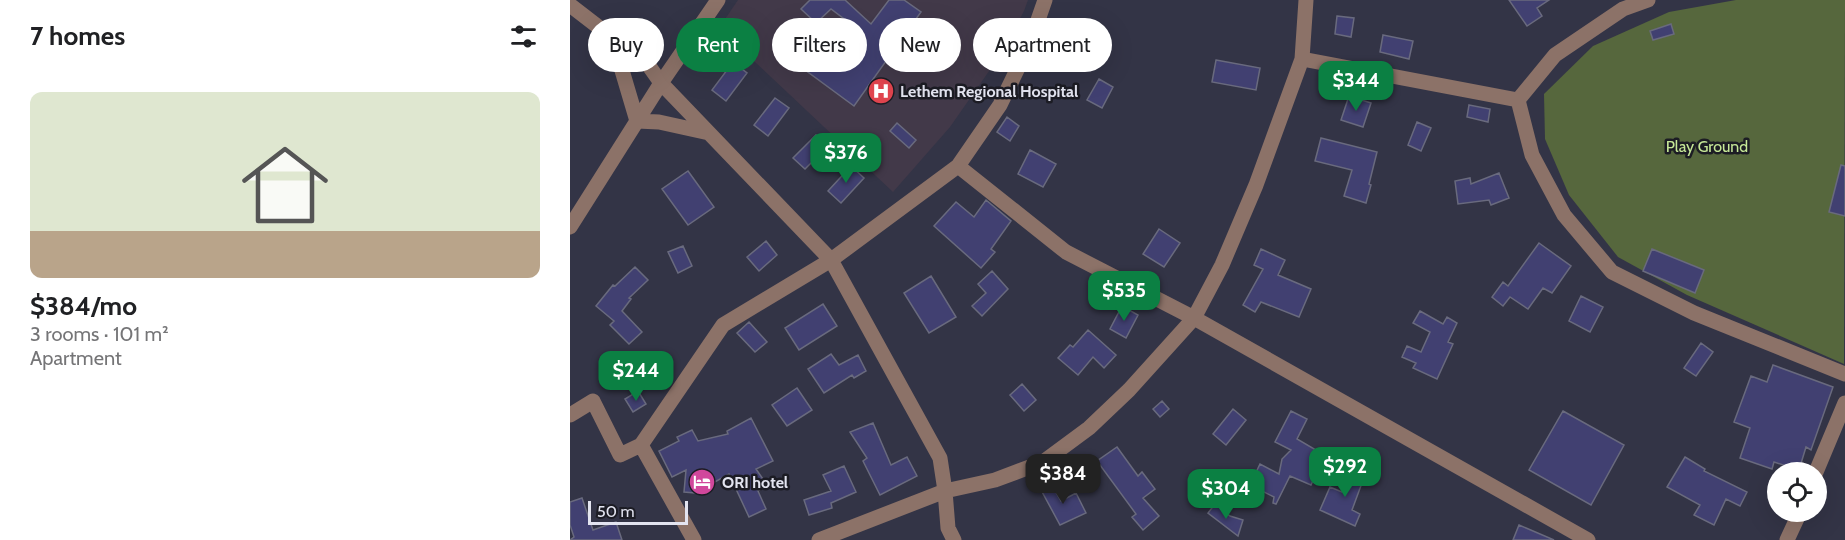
<!DOCTYPE html>
<meta charset="utf-8">
<style>
:root{--surface:#fff;--page:#f2f2f2;--text:#202124;--muted:#757577;--line:#e0e0e0;--accent:#0b8043}
body{margin:0;font-family:Cabin,sans-serif;background:var(--page);color:var(--text);height:100vh;display:flex;flex-direction:column;font-size:22px;white-space:nowrap}
*{box-sizing:border-box;margin:0}
p{font-size:20px;color:var(--muted)}
.icon{flex:none;width:33px;height:33px;fill:none;stroke:currentColor;stroke-width:2;stroke-linecap:round;stroke-linejoin:round}
.map{position:relative;flex:1;overflow:hidden}
.details{display:flex;flex-direction:column;background:var(--surface);width:570px}
.details>*{flex:none}
.banner{position:absolute;left:18px;top:18px;width:570px;height:54px;display:flex;gap:12px}
.tools{position:absolute;left:1197px;top:462px;display:grid;gap:12px}
.tools a{display:grid;place-items:center;width:60px;height:60px;border-radius:50%;background:var(--surface);box-shadow:0 6px 24px #0002;font-size:30px}
.scale{position:absolute;left:18px;bottom:15px;width:100px;box-sizing:border-box;padding-left:6px;border:3px solid #e3e4f0;border-top:0;font-size:16px;line-height:21px;white-space:nowrap;color:#e3e4f0;-webkit-text-stroke:4px #1c1c24;paint-order:stroke}
.price{position:absolute;translate:-50% -51px;padding:0 14px;border-radius:12px;background:var(--accent);color:#fff;font-size:20px;line-height:39px;filter:drop-shadow(0 2px 3px #0008)}
.price::after{content:'';position:absolute;left:50%;top:36px;width:18px;height:14px;margin-left:-9px;background:inherit;clip-path:polygon(0 0,100% 0,50% 100%)}
.price.selected{background:#222;color:#fff}
ul{padding:0;list-style:none}
li{display:grid;align-content:center;gap:12px;height:318px;padding:0 30px}
li+li{border-top:2px solid var(--line)}
li span{display:grid;place-items:center;height:186px;border-radius:12px;color:#555}
li>.icon{margin-inline-start:auto}
span .icon{width:108px;height:108px;fill:#fffc;stroke-width:1}
li b{font-size:26px}
h2{display:flex;justify-content:space-between;align-items:center;height:72px;padding:0 30px;font-size:26px}
.chip{padding:0 21px;border-radius:27px;background:var(--surface);box-shadow:0 6px 24px #0002;font-size:21px;line-height:54px}
.chip.selected{background:var(--accent);color:#fff}
main{display:flex;flex:1;min-height:0}
.map>svg:first-child{display:block}
</style>
<main>
<section class="details">
<h2>7 homes<svg class="icon" aria-label="filters" viewBox="0 0 24 24"><path d="M4 7h16M4 17h16"/><circle cx="9" cy="7" r="2"/><circle cx="15" cy="17" r="2"/></svg></h2>
<ul>
<li><span style="background:linear-gradient(#dfe7d0 75%,#b9a48a 0)"><svg class="icon" aria-label="home" viewBox="0 0 24 24"><path d="M3 11l9-7 9 7M6 9v11h12V9"/></svg></span><div><b>$384/mo</b><p>3 rooms · 101 m²</p><p>Apartment</p></div></li>
</ul>
</section>
<div class="map">
<svg width="1275" height="540" viewBox="0 0 1275 540">
<rect width="100%" height="100%" fill="#333446"/>
<!-- medical -->
<path fill="#423949" d="M168,0H458L454,11L431,54L380,127L323,192L149,28Z"/>
<!-- park -->
<path fill="#56673d" d="M1166,0H1275L1274,364L1117,295L1048,257L999,195L975,139L974,94L1023,46L1099,12Z"/>
<!-- building -->
<path fill="#414071" stroke="#696a7e" stroke-width="1.5" d="M240,0H275L301,24L319,0H334L351,12L284,106L227,64L238,49L268,70L273,63L280,68L285,62L278,55L294,34L261,9L246,23L231,9Z
M939,0H979L967,8L972,16L957,26Z
M767,16L784,18L781,37L765,34Z
M1101,24L1104,34L1083,40L1080,31Z
M222,27L232,34L225,44L215,37Z
M813,35L843,41L839,59L810,52Z
M646,60L690,68L686,90L642,82Z
M163,62L177,73L156,101L142,90Z
M529,79L543,87L532,108L517,100Z
M779,96L801,103L793,127L771,120Z
M205,98L219,108L198,136L184,125Z
M899,105L920,109L918,122L897,117Z
M437,117L449,126L440,141L427,132Z
M847,122L861,128L851,151L838,145Z
M327,123L346,140L339,148L320,131Z
M246,135L258,146L235,169L223,158Z
M751,138L807,152L799,184L801,185L796,203L774,196L782,170L745,161Z
M460,150L486,164L473,187L448,174Z
M1271,165L1275,166V216L1259,212Z
M281,166L294,178L271,203L258,191Z
M118,171L144,207L118,225L92,189Z
M929,173L939,198L921,205L919,200L888,204L885,181L900,178L901,184Z
M416,200L441,221L421,249L425,252L411,268L364,226L386,202L404,217Z
M589,229L610,243L594,267L573,254Z
M196,241L207,255L189,271L177,257Z
M969,243L1001,266L982,293L973,288L958,309L940,297L933,306L922,297L933,282L938,286Z
M113,246L122,266L108,273L98,252Z
M691,249L715,260L708,275L741,289L729,317L691,302L685,312L673,305L693,269L684,265Z
M1082,249L1134,270L1125,293L1073,271Z
M65,267L78,280L59,298L61,299L52,311L72,332L59,344L40,325L44,321L26,306L43,285L45,286Z
M422,271L438,289L412,316L402,306L416,293L408,284Z
M361,276L386,317L359,333L334,293Z
M1011,296L1033,307L1020,332L999,321Z
M253,304L267,326L229,350L215,328Z
M552,306L568,315L556,338L540,329Z
M850,311L873,324L877,317L887,323L878,342L883,344L867,379L843,368L846,363L832,357L837,346L851,352L860,332L843,323Z
M179,322L197,342L185,352L167,333Z
M518,330L546,355L534,368L523,357L508,375L488,358L500,345L503,347Z
M1131,343L1143,352L1126,376L1114,368Z
M261,354L269,365L288,355L296,371L284,378L282,375L254,393L238,369Z
M1203,365L1263,387L1241,450L1236,447L1229,470L1204,462L1202,469L1170,458L1180,428L1164,422L1181,376L1197,382Z
M452,384L466,400L454,411L440,395Z
M227,388L242,410L217,426L202,405Z
M68,391L76,404L63,412L55,399Z
M592,401L599,409L590,417L583,409Z
M663,409L676,420L656,445L643,434Z
M721,411L737,419L727,439L751,453L742,466L748,469L741,485L720,476L706,504L703,503L704,497L680,485L690,464L709,474L712,459L721,450L705,442Z
M993,411L1054,445L1021,505L959,470Z
M181,418L203,461L186,469L197,485L188,491L196,509L179,517L159,474L125,493L114,492L116,470L102,477L89,451L109,441L107,437L122,430L128,441L158,434L157,431Z
M303,423L321,465L337,457L347,476L310,495L293,461L297,458L280,432Z
M547,447L568,476L572,472L585,489L573,498L589,516L573,530L562,517L566,514L527,461Z
M1115,457L1135,469L1134,471L1177,492L1170,506L1156,499L1144,525L1124,515L1130,505L1097,487Z
M274,466L286,492L261,503L262,508L239,515L234,500L261,491L253,475Z
M781,467L796,472L782,510L790,514L785,526L750,510L760,487L772,492Z
M480,482L491,501L506,493L516,513L490,525L470,488Z
M12,498L23,530L46,522L52,540H0L4,537L0,525V502Z
M645,504L660,516L673,520L668,536L638,513Z
M949,525L984,540H943Z"/>
<g fill="none" stroke-linecap="round" stroke-linejoin="round">
<!-- minor -->
<path stroke="#8c7268" stroke-width="15" d="M0,5L79,66L91,83L261,260L153,325L71,445L124,540
M49,43L51,67L67,121L89,122L139,133
M732,59L948,100L985,55L1053,9L1078,0
M948,100L962,155L994,215L1042,272L1124,313L1275,374
M388,166L496,252L624,318L1018,540
M0,227L91,83L148,0
M0,415L23,401L50,455L71,445
M1246,472L1275,403
M249,540L375,491L370,458L261,260L388,166L430,105L460,43L475,0
M384,540L378,528L375,491L425,480L473,462L519,428L559,390L624,318L652,265L686,185L732,59L736,0
M1217,540L1230,512"/>
</g>
<!-- icons -->
<defs>
<symbol id="hospital-disc" viewBox="-11 -11 22 22"><circle r="9.5" fill="#e0444e" stroke="#1c1c24"/><path d="M-5-5h3v3.5h4V-5h3V5h-3V1.5h-4V5h-3Z" fill="#fff"/></symbol>
<symbol id="hotel-disc" viewBox="-11 -11 22 22"><circle r="9.5" fill="#d1479c" stroke="#1c1c24"/><path d="M-6-4.5h1.5V1H6V5H4.5V3h-9V5H-6ZM-4 0a1.8 1.8 0 1 1 3.6 0ZM.5 0V-2.5h3Q6-2.5 6 0Z" fill="#fff"/></symbol>
</defs>
<g fill-rule="evenodd">
<use href="#hospital-disc" x="296" y="76" width="30" height="30"/>
<use href="#hotel-disc" x="117" y="467" width="30" height="30"/>
</g>
<g text-anchor="middle" stroke-width="5" stroke-linejoin="round" paint-order="stroke">
<!-- poi labels -->
<g font-size="16" font-weight="bold" fill="#e3e4f0" stroke="#1c1c24" text-anchor="start">
<text x="330" y="97">Lethem Regional Hospital</text>
<text x="152" y="488">ORI hotel</text>
</g>
<!-- park labels -->
<g font-size="16" fill="#c6e897" stroke="#1c1c24">
<text x="1137" y="152">Play Ground</text>
</g>
</g>
</svg>
<div class="tools">
<a><svg class="icon" aria-label="locate" viewBox="0 0 24 24"><circle cx="12" cy="12" r="6"/><path d="M12 2v4M12 18v4M2 12h4M18 12h4"/></svg></a>
</div>
<div class="scale">50 m</div>
<b class="price" style="left:786px;top:112px">$344</b>
<b class="price" style="left:276px;top:184px">$376</b>
<b class="price" style="left:554px;top:322px">$535</b>
<b class="price" style="left:66px;top:402px">$244</b>
<b class="price" style="left:775px;top:498px">$292</b>
<b class="price selected" style="left:493px;top:505px">$384</b>
<b class="price" style="left:656px;top:520px">$304</b>
<div class="banner">
<a class="chip">Buy</a>
<a class="chip selected">Rent</a>
<a class="chip">Filters</a>
<a class="chip">New</a>
<a class="chip">Apartment</a>
</div>
</div>
</main>
